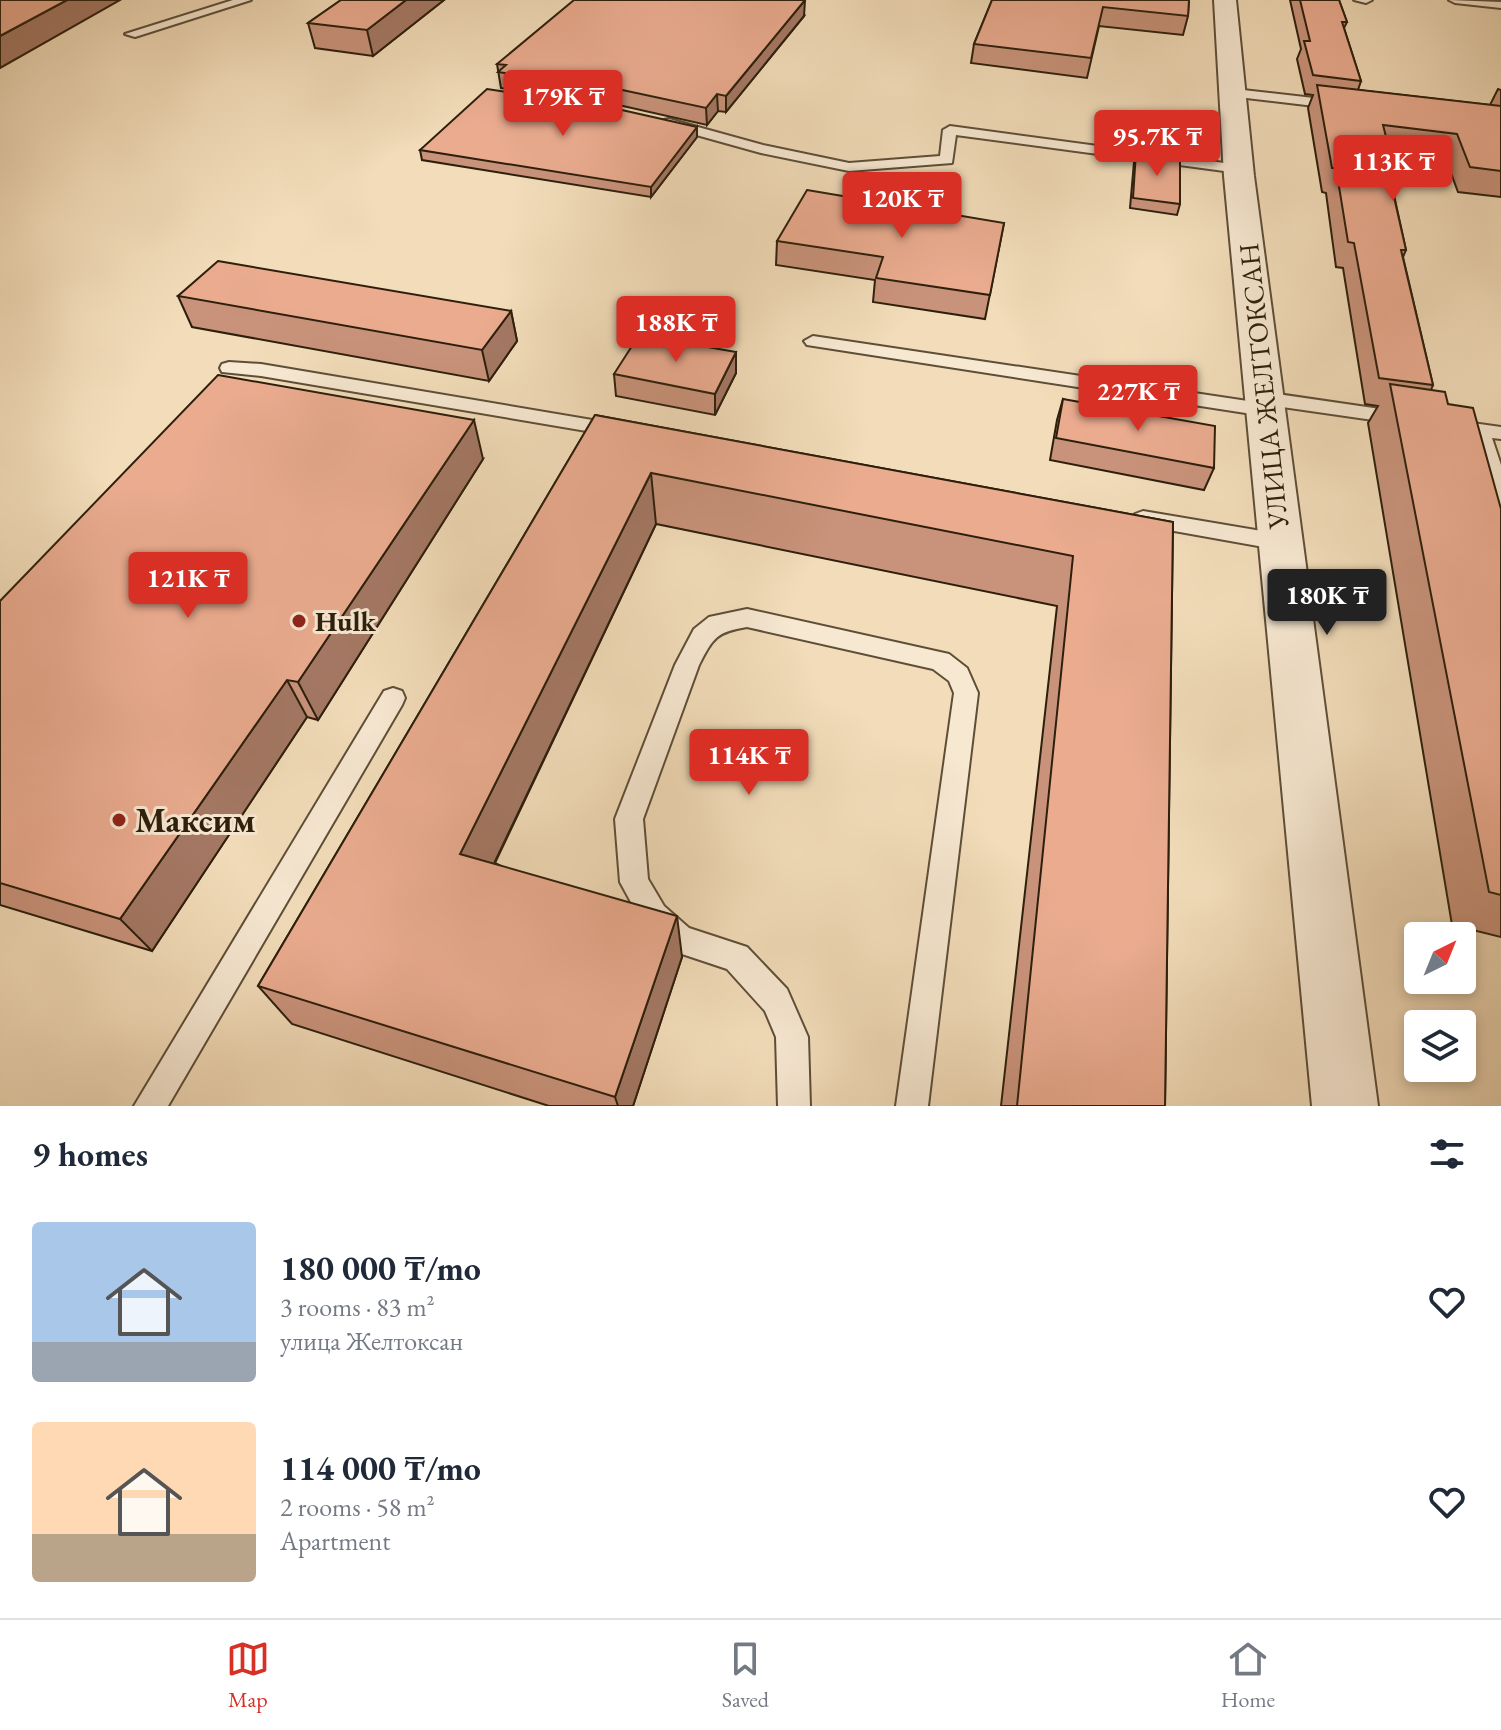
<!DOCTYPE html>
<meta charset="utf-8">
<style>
:root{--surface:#fff;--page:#f6f6f7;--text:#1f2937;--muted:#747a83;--line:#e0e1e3;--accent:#d93025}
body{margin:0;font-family:"EB Garamond",serif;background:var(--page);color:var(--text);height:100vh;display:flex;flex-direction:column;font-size:30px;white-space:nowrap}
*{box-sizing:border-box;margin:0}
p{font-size:26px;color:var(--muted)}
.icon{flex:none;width:44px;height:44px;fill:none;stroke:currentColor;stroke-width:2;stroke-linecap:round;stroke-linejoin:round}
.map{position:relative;height:1106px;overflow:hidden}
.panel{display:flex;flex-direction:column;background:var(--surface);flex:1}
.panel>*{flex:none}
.needle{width:52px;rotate:43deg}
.buttons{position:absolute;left:1404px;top:922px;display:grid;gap:16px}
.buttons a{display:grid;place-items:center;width:72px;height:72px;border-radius:8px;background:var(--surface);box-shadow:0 4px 12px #0003;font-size:40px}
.price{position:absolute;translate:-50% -68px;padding:0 18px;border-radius:8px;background:var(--accent);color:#fff;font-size:26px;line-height:52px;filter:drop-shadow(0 2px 4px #0008)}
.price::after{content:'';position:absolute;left:50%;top:48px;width:24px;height:18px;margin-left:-12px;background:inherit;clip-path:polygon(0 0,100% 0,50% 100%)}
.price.current{background:#222;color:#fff}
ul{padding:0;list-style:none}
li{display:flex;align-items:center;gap:24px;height:200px;padding:0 32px}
li span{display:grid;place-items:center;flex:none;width:224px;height:160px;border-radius:8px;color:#555}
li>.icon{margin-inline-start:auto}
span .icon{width:96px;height:96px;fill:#fffc;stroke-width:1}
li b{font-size:34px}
h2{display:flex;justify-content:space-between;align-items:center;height:96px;padding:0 32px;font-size:34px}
.dock{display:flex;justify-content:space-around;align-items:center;height:112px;border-top:2px solid var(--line);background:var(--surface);font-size:22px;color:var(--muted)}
.dock a{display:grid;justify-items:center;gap:4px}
.dock .current{color:var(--accent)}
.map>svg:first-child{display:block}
</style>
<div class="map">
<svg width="1501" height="1106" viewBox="0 0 1501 1106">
<rect width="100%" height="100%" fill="#f2dcb9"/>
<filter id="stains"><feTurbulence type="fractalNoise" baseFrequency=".0025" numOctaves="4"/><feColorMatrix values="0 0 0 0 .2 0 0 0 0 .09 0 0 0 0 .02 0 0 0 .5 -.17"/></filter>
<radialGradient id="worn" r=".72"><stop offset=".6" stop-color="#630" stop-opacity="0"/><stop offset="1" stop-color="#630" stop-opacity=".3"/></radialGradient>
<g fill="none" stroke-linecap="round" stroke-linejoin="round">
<defs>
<path id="service" d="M233,0H251L135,37L125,34Z
M1354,0H1372L1366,3Z
M1449,0L1501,2V8L1455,3Z
M1234,89L1340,101L1347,105L1340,109L1229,96L1227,93Z
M669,119L763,145L849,163L940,156L943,130L950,126L1239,165L1246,169L1239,173L956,135L952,163L849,171L761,153L664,126V120Z
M813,336L1261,403L1254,398L1264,392L1401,412L1411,418L1401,424L1268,405L1275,410L1265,416L807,345L804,341Z
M229,362L261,364L616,424L626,430L616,436L261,376L222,372L220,368L222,364Z
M1451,420L1501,427V439L1492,438L1501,465V505L1494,503L1491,498L1472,435L1444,431L1441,426Z
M1143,511L1280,534L1288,536L1291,542L1288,548L1280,550L1135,524L1132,519L1135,514Z
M747,609L949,654L967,668L978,693L928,1106H896L954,693L949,681L933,669L747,627C716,632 713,638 699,665L643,819L648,879L664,906L689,928L747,947L787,989L808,1037L810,1106H778L776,1037L765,1011L727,969L670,950L644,926L620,882L615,819L675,665L694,629L709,617Z
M393,688L402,691L405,698L402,705L168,1106H134L384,691Z"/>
<path id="tertiary" d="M1214,0H1236L1254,176L1378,1106H1312L1224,176Z"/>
</defs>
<!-- service casing -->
<use href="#service" stroke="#5e4e37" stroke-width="4"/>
<!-- tertiary casing -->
<use href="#tertiary" stroke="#5e4e37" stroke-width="4"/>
<!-- service -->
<use href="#service" fill="#f7e8d2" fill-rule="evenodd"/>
<!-- tertiary -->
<use href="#tertiary" fill="#f7e8d2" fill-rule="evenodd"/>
</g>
<!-- wall -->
<path fill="#c9937b" stroke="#2d1f0c" stroke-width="2" d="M341,0H444L373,56L315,48L308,23Z
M992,0H1189L1188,16L1183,35L1099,26L1087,78L971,63L974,44Z
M1290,0H1339L1347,22L1344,28L1361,81L1358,90L1490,105L1498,89L1501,90V197L1458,192L1445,157L1390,151L1396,176L1392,186L1406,250L1403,257L1433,385L1431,390L1448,404L1501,509V937L1452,925L1368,423L1378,406L1365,404L1343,268L1336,267L1326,193L1322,192L1308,108L1313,95L1305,94L1297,59L1301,49Z
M804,16L726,112L718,111L707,125L614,104L501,88L497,64Z
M697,127V137L651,197L422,160L420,150Z
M1136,152L1180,204L1177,215L1130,208L1134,162Z
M1004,223L985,319L873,302L875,280L776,265L777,241Z
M178,296L511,311L517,341L489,381L192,327Z
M736,352V373L715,415L616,396L614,374Z
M1063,399L1214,468L1204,490L1050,460L1057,420Z
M595,415L1173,522L1165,1106H1001L1057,606L656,524L495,863L682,957L633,1106H549L292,1024L258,986Z
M483,459L318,720L307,717L152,951L0,905V601Z"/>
<!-- shaded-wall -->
<path fill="#a47864" stroke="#2d1f0c" stroke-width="2" d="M67,0H120L0,68V36Z
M406,0H444L373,56L367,30Z
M805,0L804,16L726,112V96Z
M717,94L718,111L707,125L706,108Z
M697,127V137L651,197V187Z
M511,311L517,341L489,381L482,350Z
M736,352V373L715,415V394Z
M474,420L483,459L318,720L298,682Z
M651,473L656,524L478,897L460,854Z
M287,680L307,717L152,951L120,919Z
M677,916L682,957L633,1106H618L615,1097Z"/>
<!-- building -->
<path fill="#eaab8f" stroke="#2d1f0c" stroke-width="2" d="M0,0H67L0,36Z
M341,0H406L367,30L308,23Z
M574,0H805L726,96L717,94L706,108L613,88L498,72L506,65L497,64Z
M992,0H1189L1188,16L1103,7L1091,58L974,44Z
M1300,0H1339L1347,22H1342L1361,81L1313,75L1304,41H1310Z
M1317,85L1501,106V171L1470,167L1457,134L1383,125L1396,176L1389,175L1406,250H1401L1433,385L1379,378L1354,243L1348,242L1336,168H1332Z
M487,89L613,108L697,127L651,187L420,150Z
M1136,152L1180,158V204L1133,198Z
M807,190L1004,223L990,295L876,278L883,257L777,241Z
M218,261L511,311L482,350L178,296Z
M639,335L736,352L715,394L614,374Z
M218,375L474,420L298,682L287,680L120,919L0,883V601Z
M1390,384L1445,392L1448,404L1473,408L1501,509V895L1489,892Z
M1063,399L1215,426L1214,468L1056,438Z
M595,415L1173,522L1165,1106H1017L1073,556L651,473L460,854L677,916L615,1097L258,986Z"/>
<!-- markers -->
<g fill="#8f2418" stroke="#f7e8d2" stroke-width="3">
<circle cx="299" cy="621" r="8"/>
<circle cx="119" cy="820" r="8"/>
</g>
<g text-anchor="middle" stroke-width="6" stroke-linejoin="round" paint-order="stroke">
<!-- street labels -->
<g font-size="28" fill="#2d1f0c" stroke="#f7e8d2">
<text transform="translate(1263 386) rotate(-96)" y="10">УЛИЦА ЖЕЛТОКСАН</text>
</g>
<!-- poi labels -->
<g font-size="28" font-weight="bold" fill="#2d1f0c" stroke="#f7e8d2" text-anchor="start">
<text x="315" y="631">Hulk</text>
</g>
<!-- near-poi labels -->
<g font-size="34" font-weight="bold" fill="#2d1f0c" stroke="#f7e8d2" text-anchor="start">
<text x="135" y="832">Максим</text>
</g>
</g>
<rect width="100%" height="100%" filter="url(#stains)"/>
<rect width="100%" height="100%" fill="url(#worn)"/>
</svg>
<div class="buttons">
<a><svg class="needle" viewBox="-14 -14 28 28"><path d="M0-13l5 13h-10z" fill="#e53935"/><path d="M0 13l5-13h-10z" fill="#747a83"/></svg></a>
<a><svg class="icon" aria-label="layers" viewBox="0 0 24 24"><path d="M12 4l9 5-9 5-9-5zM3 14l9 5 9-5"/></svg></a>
</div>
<b class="price" style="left:563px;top:138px">179K ₸</b>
<b class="price" style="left:1157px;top:178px">95.7K ₸</b>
<b class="price" style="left:1393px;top:203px">113K ₸</b>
<b class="price" style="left:902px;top:240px">120K ₸</b>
<b class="price" style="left:676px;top:364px">188K ₸</b>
<b class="price" style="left:1138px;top:433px">227K ₸</b>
<b class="price" style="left:188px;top:620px">121K ₸</b>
<b class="price current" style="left:1327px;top:637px">180K ₸</b>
<b class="price" style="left:749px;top:797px">114K ₸</b>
</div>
<section class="panel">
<h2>9 homes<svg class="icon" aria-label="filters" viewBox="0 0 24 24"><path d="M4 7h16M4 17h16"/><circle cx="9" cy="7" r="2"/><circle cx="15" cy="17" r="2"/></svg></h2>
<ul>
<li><span style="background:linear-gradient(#a9c7e8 75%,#9aa5b1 0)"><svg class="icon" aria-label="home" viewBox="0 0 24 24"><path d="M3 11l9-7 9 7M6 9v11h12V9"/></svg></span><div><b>180 000 ₸/mo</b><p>3 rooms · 83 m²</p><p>улица Желтоксан</p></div><svg class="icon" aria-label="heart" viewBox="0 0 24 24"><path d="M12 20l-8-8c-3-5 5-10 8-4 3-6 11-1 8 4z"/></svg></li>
<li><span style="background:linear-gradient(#ffd9b3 70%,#b9a48a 0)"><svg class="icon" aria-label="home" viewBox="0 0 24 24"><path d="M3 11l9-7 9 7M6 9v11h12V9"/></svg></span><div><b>114 000 ₸/mo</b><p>2 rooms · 58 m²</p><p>Apartment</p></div><svg class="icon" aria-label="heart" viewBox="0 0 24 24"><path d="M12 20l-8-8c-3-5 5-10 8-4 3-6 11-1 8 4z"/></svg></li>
</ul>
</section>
<nav class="dock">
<a class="current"><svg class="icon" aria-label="map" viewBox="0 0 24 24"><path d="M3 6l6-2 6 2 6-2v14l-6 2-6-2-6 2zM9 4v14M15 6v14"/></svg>Map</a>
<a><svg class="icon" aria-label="saved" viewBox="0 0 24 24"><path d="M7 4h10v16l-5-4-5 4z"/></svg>Saved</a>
<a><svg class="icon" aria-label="home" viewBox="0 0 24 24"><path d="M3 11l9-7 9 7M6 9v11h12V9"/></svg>Home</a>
</nav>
